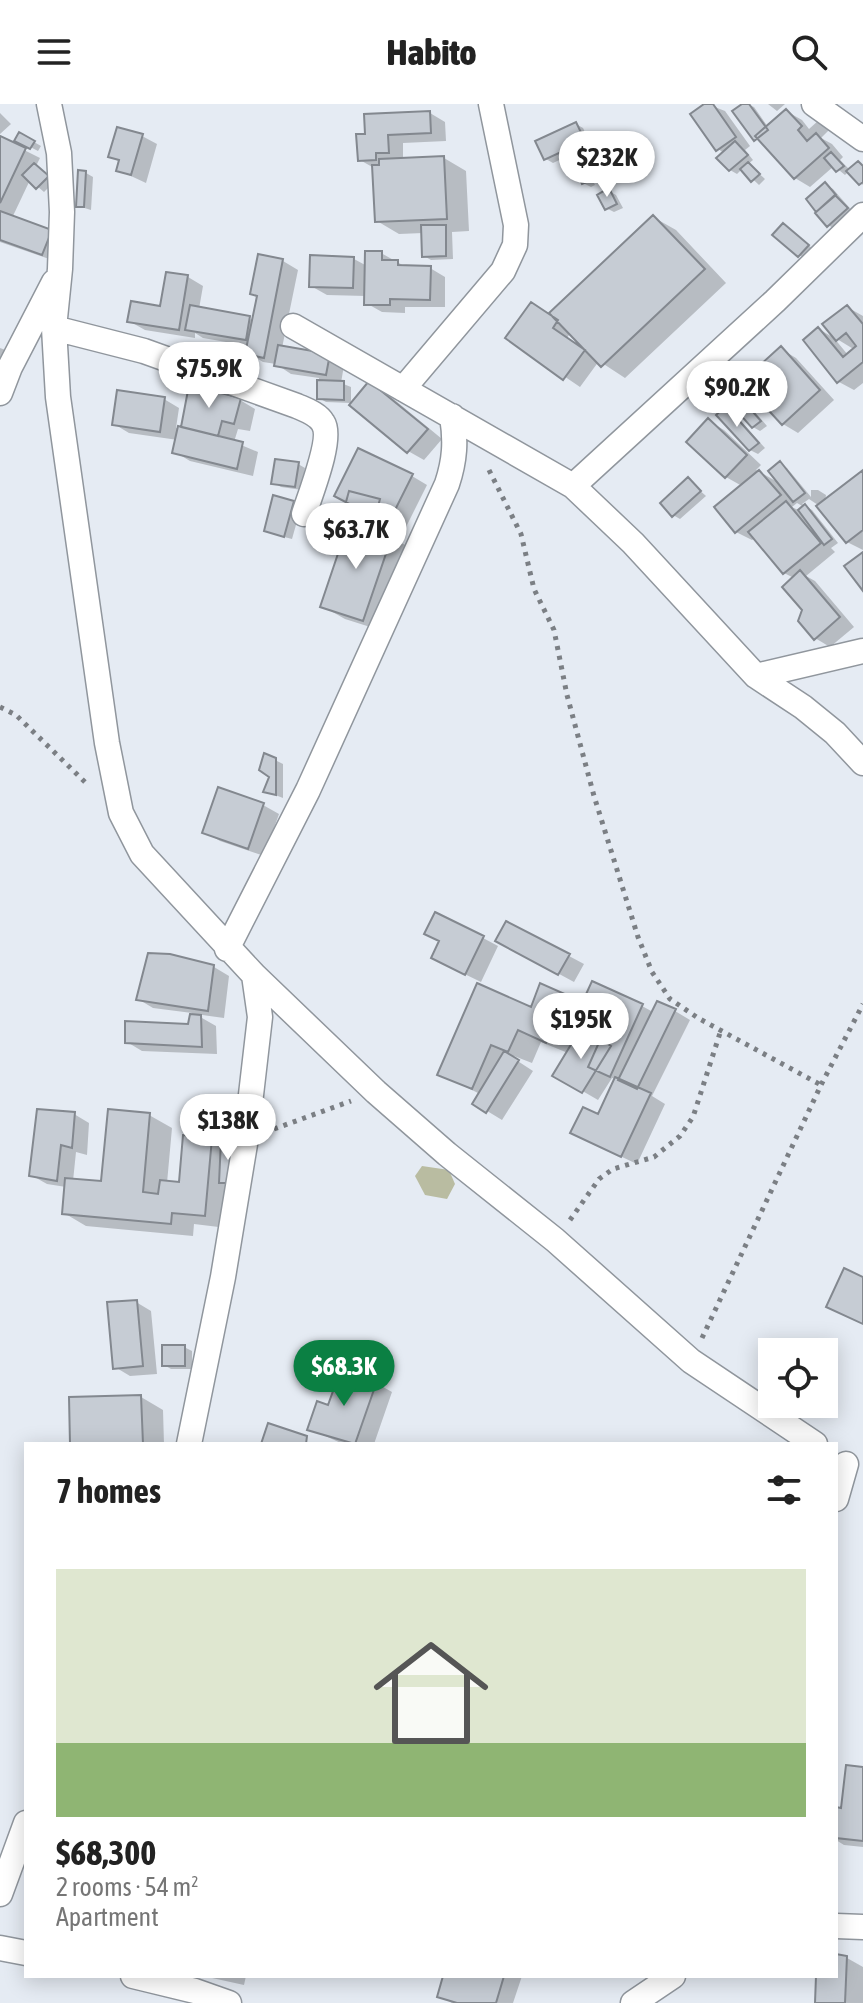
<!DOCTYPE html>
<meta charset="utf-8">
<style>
:root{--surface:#fff;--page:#f2f2f2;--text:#222;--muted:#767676;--line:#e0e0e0;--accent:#0b8043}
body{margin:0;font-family:"Asap Condensed",sans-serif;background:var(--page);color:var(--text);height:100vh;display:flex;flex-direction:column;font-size:30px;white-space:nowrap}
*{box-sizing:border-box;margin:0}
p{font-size:26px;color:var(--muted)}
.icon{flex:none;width:44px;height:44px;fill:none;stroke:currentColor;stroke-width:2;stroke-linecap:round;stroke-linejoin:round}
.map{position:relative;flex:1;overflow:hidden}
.sheet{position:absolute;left:24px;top:1338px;width:814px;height:536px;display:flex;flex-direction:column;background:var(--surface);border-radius:0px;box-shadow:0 4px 20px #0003}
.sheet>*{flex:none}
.controls{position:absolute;left:758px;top:1234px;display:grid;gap:16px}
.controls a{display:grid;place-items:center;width:80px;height:80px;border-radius:0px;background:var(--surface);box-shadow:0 4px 20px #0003;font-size:40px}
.price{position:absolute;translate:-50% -68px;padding:0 18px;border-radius:28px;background:#fff;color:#222;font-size:26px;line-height:52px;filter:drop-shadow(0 2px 4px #0008)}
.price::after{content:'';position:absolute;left:50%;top:48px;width:24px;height:18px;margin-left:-12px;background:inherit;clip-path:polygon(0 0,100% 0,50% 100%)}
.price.active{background:var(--accent);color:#fff}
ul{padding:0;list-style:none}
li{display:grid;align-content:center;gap:16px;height:424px;padding:0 32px}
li+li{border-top:2px solid var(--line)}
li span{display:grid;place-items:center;height:248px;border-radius:0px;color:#555}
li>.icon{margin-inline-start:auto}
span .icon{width:144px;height:144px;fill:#fffc;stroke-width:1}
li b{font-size:34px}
h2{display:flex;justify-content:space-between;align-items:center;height:96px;padding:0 32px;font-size:34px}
header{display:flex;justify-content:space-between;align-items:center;height:104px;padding:0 32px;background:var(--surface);font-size:36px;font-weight:800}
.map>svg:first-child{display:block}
</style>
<header><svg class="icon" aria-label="menu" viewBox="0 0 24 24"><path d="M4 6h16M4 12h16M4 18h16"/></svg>Habito<svg class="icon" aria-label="search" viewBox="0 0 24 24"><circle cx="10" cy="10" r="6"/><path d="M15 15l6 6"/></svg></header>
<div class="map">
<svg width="863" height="1899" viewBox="0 0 863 1899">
<rect width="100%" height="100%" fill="#e5ebf3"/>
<!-- green -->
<path fill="#b9bca1" d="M422,1062L449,1066L455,1080L447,1095L425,1091L415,1072Z"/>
<!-- shadow -->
<path fill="#0003" fill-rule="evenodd" d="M707,0L725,7L750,42L745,46L753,56L748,60L765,75L759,81L742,65L737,70L730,66L724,49L718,45Z
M746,0L754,3L768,23L786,7L802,16L809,25L819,16L830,25L821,34L832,40L843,53L840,56L850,66L858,59L863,62V81L849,67L845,71L834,62L810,83L795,74L761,37L754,33Z
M768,0H785L777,7Z
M0,9L11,20L0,30Z
M430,9L445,18L446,37L403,39V55L444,54L466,67L469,127L452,128L453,155L431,156L424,152L423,129L399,130L377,117L374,64L360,56L367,32Z
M576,20L583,24L591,41L582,45L592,51L598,65L589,69L595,81L591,83L583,79L572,50L553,59L546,55Z
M20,30L41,42L38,47L17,36Z
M142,32L157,40L146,79L118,66L120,58L110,52Z
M0,34L40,54L36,62L55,77L44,88L30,76L12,114L51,127L58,158L0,138Z
M86,69L93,73L91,106L78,102Z
M826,81L833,85L854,109L835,125L828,121L808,95Z
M609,87L616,91L623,104L614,108L606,104Z
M653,113L676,126L726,179L625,274L599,257L580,283L508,234L550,211ZM571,228L587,249L567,234Z
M790,125L814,146L806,155L799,151Z
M381,149L406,163L430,164L445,173V203H405V209L382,208L366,199V192L327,191L311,182L354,155L367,162Z
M260,153L283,157L298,166L282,244L329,252L344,261L341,279L351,283V299L326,298L319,294V274L291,270L276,260L263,258L248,249L249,242L203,234L195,229V234L145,226L129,217L162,204L167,170L188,173L203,182L199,205L254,216L259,193Z
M847,203L863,212V279L854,286L839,278L819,225L834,234L848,251L855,246L837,235Z
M0,244L11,248L0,269Z
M781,245L796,254L834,296L798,329L783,320L768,268Z
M370,280L385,288L442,335L424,356L408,347Z
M738,293L745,297L767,322L760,327L753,323Z
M164,295L179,304L176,324L182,325L240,296L255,305L250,327L238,325L234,338L258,348L253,372L190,357L175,348L178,336L129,329L114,320Z
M726,304L733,308L765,344L758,350L750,346Z
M709,317L724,326L761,361L756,366L781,380L780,359L787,364L811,393V386H818L826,391L825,397L863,368V446L847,438L818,401L809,395L802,400L812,406L838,439L831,444L835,448L806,472L815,477L854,523L830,543L815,534L794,474L784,469L755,434L752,436L736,428L742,382L726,373ZM797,399L804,403L800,407L792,403Z
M298,360L305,364L302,386L281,383L274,379Z
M412,372L427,381L404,427L383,416L381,420L345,408Z
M688,376L706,392L680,415L673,411Z
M275,394L301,403L292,435L273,430Z
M391,433L414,446L386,528L345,515L322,502Z
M275,656L283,660V694L265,687Z
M220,686L263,701L279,710L264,752L220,737L205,728Z
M483,834L498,842L481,878L448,862Z
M513,845L569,852L584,860L574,878Z
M214,863L229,872L224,914L195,910L216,922L217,950L142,947L127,938L190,922L192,909L153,904L138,895Z
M566,892L583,902H642L653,908L675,907L690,916L652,992L665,1000L637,1060L588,1037L616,975L612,974L598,996L555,971L568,949L541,938L532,959L514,952L513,954L533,967L502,1016L474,999L480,990L440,970L532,905ZM582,925L604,933L601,939Z
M74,1010L89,1019L87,1051L76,1048L73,1077L102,1080L149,1011L172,1024L167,1079L181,1080L212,1036L223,1042L237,1038L227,1124L194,1120L193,1132L86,1122L64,1109L66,1083L47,1080L31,1071Z
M136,1198L151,1207L157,1270L130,1272L115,1263Z
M184,1243L192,1247V1265H171L164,1261Z
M342,1267L376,1279L392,1288L374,1340H343L310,1325L330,1304Z
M141,1293L163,1306L164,1340H72Z
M863,1665V1743L844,1741L836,1736V1705L843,1706Z
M836,1852L847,1854L863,1863V1899H817L818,1872H836Z
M203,1872H246L244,1881Z
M445,1872H522L513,1899H452L439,1892Z"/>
<!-- building -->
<path fill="#c6ccd4" stroke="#83888f" stroke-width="2" d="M704,0H713L736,33L716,47L690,10Z
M742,0H749L768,26L754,37L732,7Z
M786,5L802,22L798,26L807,37L816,29L829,44L794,75L755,32Z
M430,7L431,29L388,31L389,49H376V56L358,57L356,30H365L364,10Z
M576,18L585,37L544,56L535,37Z
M117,23L143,30L131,71L116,67L119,56L108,53Z
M19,28L35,37L30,45L14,37Z
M0,32L26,44L0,99Z
M735,37L748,51L729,67L716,54Z
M585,45L592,61L583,65L589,77L582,80L570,51Z
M831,48L844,62L836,68L824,54Z
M444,52L447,115L375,118L372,61H379V55Z
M858,57L863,62V78L859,81L846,67Z
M748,58L760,70L751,78L740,65Z
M34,59L49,72L36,85L22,71Z
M78,66L86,67L84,103H76Z
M825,78L836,91L816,108L806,95Z
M609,84L617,100L605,106L597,91Z
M835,91L848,104L827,123L815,109Z
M0,107L52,126L42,151L0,136Z
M653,111L705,165L601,263L549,209Z
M783,119L809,141L798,153L772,131Z
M421,121H446V152L422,153Z
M365,147H382V156H398V161L431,162L430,196L390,195V201H364Z
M258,150L283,155L264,254L245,250L257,192L250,190Z
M310,151L354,153L353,184L309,183Z
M166,168L188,171L179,226L127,218L131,197L160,202Z
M531,198L558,216L553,224L585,246L563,276L505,234Z
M190,201L250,212L246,236L185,226Z
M847,201L863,220V258L837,279L803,236L818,223L843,253L856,242L846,229L836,237L822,220Z
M278,241L330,250L326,271L274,262Z
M781,242L820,286L782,321L748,284L765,268L759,262Z
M317,276L344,277V296L317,295Z
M369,277L428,325L407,349L349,301Z
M189,281L241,294L234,320L222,317L218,332L181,323Z
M117,286L165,293L160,328L112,321Z
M738,291L761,317L752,324L729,298Z
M726,302L759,339L749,347L716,311Z
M708,314L747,351L725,374L686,338Z
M178,322L243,338L237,365L172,349Z
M358,344L413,370L388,420L334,392Z
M275,355L299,358L295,383L271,380Z
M780,357L805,389L793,398L768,367Z
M759,366L781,391L735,429L714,403Z
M863,366V426L846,439L816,402Z
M688,373L701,387L672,413L660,399Z
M349,387L380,395L374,418L343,409Z
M273,391L294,397L284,433L264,427Z
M786,397L821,439L783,470L748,428Z
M805,400L832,435L824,441L798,406Z
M349,417L392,432L363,517L320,503Z
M863,448V487L844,462Z
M800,466L840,513L814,536L798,517L802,506L782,483Z
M264,649L276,654V691L263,688L269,673L259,666Z
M218,683L264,699L248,745L202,729Z
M435,808L484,832L465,871L431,854L439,837L424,830Z
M506,817L570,850L558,871L495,837Z
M148,849L170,850L214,861L208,907L136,896Z
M592,877L643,900L610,973L588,963L601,934L572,921Z
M477,879L531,903L540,879L567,891L546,939L518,926L508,948L491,941L472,985L437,971Z
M657,897L676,905L637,985L618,976Z
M190,910L201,911L202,943L125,939V917L188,920Z
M581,924L611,942L582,989L552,972Z
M504,947L519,956L486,1009L472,1000Z
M615,973L651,989L621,1053L570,1029L583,1003L598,1010Z
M37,1005L75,1008L72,1044L61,1041L57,1077L29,1072Z
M108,1005L150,1009L143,1088L158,1090L160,1076L179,1078L183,1031L212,1034L205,1112L172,1109L171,1120L62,1110L65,1074L101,1077Z
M221,1036H238L236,1079H219Z
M844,1164L863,1173V1220L826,1203Z
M137,1196L143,1262L113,1265L107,1198Z
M162,1241H185V1262H162Z
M341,1265L377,1277L355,1340L307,1326L317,1297L328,1301Z
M141,1291L143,1340H70L69,1293Z
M268,1319L307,1332L306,1340H261Z
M846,1661L863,1663V1737L836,1734V1703L841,1704Z
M836,1850L847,1852L845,1899H815L816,1872H836Z
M443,1872H504L496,1899H457L437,1893Z"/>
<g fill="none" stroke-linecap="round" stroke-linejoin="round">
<defs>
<path id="minor" d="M49,0L59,49L62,108L60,165L54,224L58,293L107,639L121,709L142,750L254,871L260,913L246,1034L223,1173L189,1340
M814,0L863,35
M293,222L573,382L633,439L756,572L803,603L835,629L863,659
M54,224L144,247L297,302C306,306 318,310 323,319C333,334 310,391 304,410
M403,285L503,167L515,141L516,121L491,0
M0,289L10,263L54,178
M573,382L775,197L863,111
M756,572L863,547
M227,845L308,686L447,380C455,356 456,337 452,312
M254,871L376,988L447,1050L555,1136L691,1257L815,1340
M836,1395L846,1360
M0,1790L26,1719
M836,1822L863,1823
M0,1844L26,1849
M133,1872L195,1887L229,1899
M633,1899L673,1872"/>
</defs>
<!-- minor casing -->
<use href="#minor" stroke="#90969d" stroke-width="27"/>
<!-- path -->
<path stroke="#7b7f84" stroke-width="5" stroke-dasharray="4 6" stroke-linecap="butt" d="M489,366L521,430L534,485L554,526L567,591L594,692L638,833L652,868L670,895L698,914L821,981
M0,603L16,611L87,680
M274,1025L351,997
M570,1116L599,1075L613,1065L654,1053L680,1032L693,1013L721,926
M702,1234L821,981L863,900"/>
<!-- minor -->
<use href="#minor" stroke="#fff" stroke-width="24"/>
</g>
</svg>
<div class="controls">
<a><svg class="icon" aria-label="locate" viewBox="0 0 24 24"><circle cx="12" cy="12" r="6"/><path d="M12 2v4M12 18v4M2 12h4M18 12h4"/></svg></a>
</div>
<b class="price" style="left:607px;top:95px">$232K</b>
<b class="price" style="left:209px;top:306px">$75.9K</b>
<b class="price" style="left:737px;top:325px">$90.2K</b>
<b class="price" style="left:356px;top:467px">$63.7K</b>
<b class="price" style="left:581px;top:957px">$195K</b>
<b class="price" style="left:228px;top:1058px">$138K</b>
<b class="price active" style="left:344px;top:1304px">$68.3K</b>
<section class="sheet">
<h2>7 homes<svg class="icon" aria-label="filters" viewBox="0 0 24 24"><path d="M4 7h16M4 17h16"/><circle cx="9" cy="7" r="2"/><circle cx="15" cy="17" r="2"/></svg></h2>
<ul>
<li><span style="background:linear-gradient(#dfe7d0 70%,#8fb573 0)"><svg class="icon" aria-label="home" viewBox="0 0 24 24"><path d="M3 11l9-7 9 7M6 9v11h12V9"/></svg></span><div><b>$68,300</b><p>2 rooms · 54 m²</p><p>Apartment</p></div></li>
</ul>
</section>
</div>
